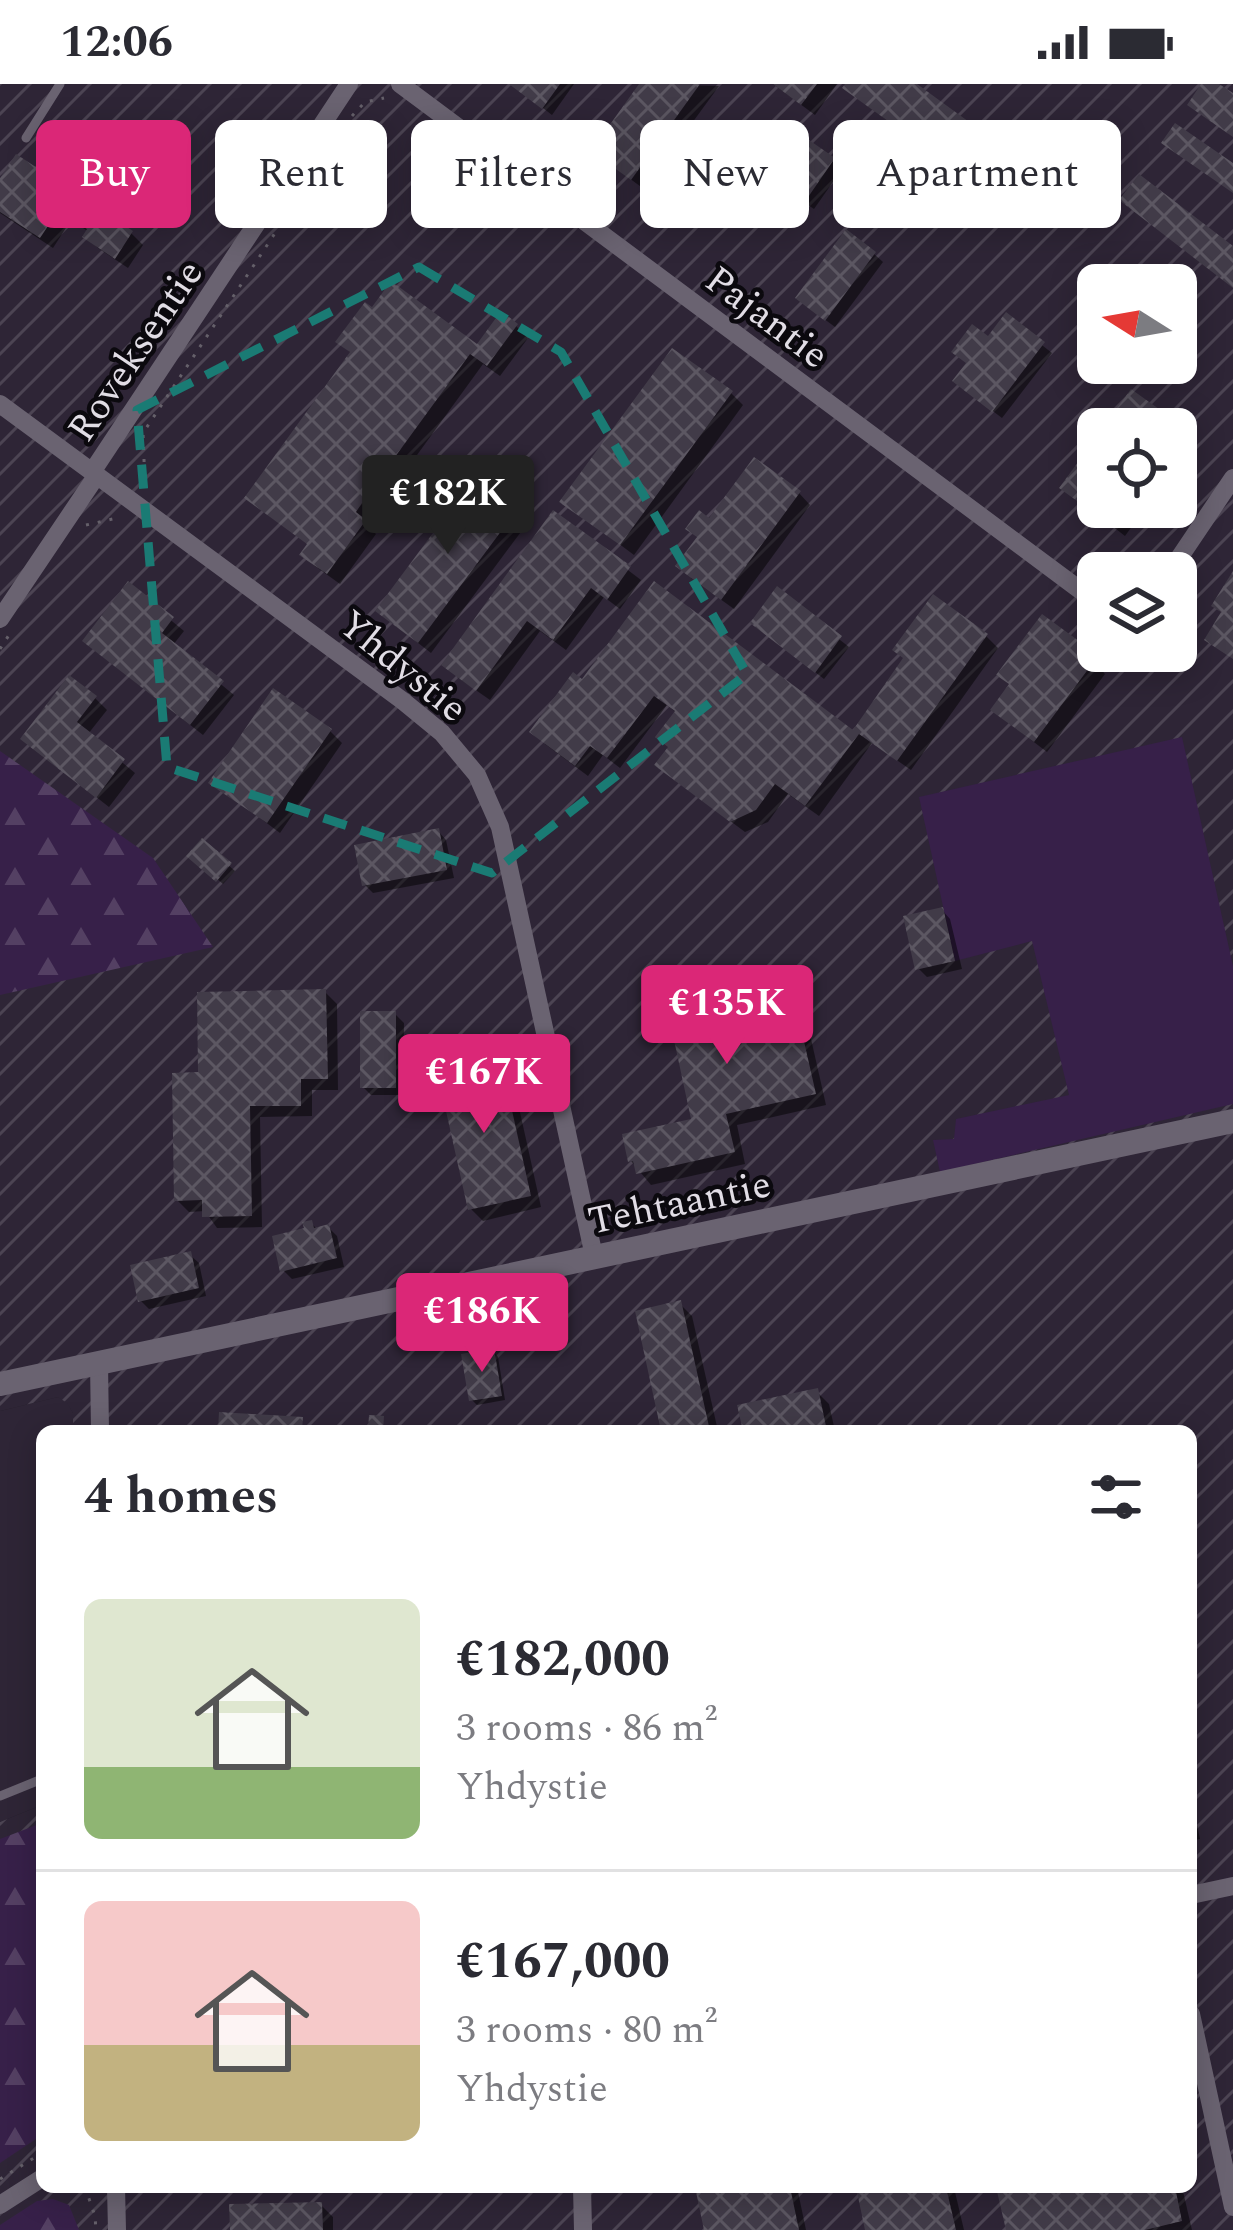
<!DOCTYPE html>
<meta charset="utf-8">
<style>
:root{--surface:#fff;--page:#f7f7f7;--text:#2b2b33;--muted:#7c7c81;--line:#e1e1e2;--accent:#db2777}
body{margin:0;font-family:Spectral,serif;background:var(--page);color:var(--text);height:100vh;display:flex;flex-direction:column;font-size:45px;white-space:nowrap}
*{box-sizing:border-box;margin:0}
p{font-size:39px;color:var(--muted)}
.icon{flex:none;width:66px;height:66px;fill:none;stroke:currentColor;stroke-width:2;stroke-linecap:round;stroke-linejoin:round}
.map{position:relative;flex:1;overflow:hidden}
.drawer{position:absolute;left:36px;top:1341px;width:1161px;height:768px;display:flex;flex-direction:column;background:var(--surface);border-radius:18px;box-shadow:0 6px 30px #0003}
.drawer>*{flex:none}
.hud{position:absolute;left:36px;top:36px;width:1161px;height:108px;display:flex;gap:24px}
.needle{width:78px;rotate:281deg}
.controls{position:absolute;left:1077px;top:180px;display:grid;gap:24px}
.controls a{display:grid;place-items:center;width:120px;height:120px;border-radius:18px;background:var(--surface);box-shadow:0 6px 30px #0003;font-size:60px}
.price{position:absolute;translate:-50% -102px;padding:0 27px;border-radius:12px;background:var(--accent);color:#fff;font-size:39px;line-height:78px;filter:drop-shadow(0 3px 6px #0008)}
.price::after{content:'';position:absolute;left:50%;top:72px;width:36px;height:27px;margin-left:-18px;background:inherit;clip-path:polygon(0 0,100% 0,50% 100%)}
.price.selected{background:#222;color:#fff}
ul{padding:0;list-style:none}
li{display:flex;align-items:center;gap:36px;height:300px;padding:0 48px}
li+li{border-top:3px solid var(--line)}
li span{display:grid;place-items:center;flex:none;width:336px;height:240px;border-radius:18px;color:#555}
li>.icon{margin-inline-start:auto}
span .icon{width:144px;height:144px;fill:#fffc;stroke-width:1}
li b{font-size:51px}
h2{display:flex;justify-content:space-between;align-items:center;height:144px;padding:0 48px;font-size:51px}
.pill{padding:0 42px;border-radius:18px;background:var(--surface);box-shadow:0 6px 30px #0003;font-size:42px;line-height:108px}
.pill.selected{background:var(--accent);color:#fff}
.status{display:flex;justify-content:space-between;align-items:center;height:84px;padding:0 60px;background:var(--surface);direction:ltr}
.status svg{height:33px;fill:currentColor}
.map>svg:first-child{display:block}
</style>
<div class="status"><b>12:06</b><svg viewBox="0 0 49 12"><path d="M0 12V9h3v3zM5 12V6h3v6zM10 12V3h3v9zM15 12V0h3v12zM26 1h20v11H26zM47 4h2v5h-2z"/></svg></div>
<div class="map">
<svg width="1233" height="2146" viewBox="0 0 1233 2146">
<defs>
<pattern id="industrial-furrows" width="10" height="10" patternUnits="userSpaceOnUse" patternTransform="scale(3)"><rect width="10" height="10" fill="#2e2536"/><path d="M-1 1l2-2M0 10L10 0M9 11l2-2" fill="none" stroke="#4c4453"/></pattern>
<pattern id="forest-firs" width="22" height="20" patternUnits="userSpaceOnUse" patternTransform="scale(3)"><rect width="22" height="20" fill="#372049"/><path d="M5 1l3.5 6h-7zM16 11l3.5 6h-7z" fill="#544063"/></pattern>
<pattern id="building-cross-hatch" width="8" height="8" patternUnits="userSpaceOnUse" patternTransform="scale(3)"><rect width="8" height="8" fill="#413b48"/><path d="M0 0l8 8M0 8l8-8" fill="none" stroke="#5c5762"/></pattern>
</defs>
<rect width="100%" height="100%" fill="#231d29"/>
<!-- built -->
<path fill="#2e2536" d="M58,1313L67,1318L73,1329V1347H42V1721L0,1738V1327Z"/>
<!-- industrial -->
<path fill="url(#industrial-furrows)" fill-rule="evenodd" d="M0,0H1233V2146H0V1738L42,1721V2103H1191V1347H73V1329L67,1319L58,1313L0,1327ZM1098,201H1176V279H1098ZM1098,345H1176V423H1098ZM1098,489H1176V567H1098Z"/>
<!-- green -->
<path fill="#372049" d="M1182,653L1233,882V1020L940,1088L933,1056L954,1055L956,1035L1069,1011L1032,857L955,877L919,713Z"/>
<!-- forest -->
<path fill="url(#forest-firs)" d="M0,667L153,774L213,863L0,911Z
M42,1739V2051L0,2079V1755Z
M53,2115L69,2121L79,2146H0V2141L37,2117Z"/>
<!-- shadow -->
<path fill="#0007" d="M512,0H574L552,31Z
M643,0L719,2L644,105L607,78Z
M773,0H837L815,31Z
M849,0H911L986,57L962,91L858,15Z
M833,76L842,85L814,125L790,109Z
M0,100L131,149L143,161L128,184L98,164L86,152L89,148L71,136L53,164L0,129Z
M874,170L883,178L835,243L808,223Z
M1006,233L1052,269L1002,334L965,306L989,256Z
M516,242L528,254L500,292L483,280L396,400L408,412L388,438L375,429L367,441L376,450L340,500L315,482L303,470L310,462L352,270L339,257L478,264Z
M731,309L743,321L634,471L563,418Z
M1132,309L1194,358L1176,382V345H1106Z
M1098,356V423H1146L1125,452L1063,404Z
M799,409L810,421L734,525L691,494L710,438Z
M520,421L532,433L431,569L391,538Z
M554,430L641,496L620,525L604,513L566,566L540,547L490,616L457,593Z
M128,501L184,547L173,561L234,611L203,651L97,568Z
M655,501L854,650L986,552L998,564L911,686L872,659L819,732L788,710L768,738L745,748L670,692L677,629L667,621L620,684L603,671L588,692L545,660L582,599Z
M778,507L849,563L824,595L762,547Z
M1081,563L1105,590L1047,668L1006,637Z
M95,614L107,626L88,650L135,689L109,723L36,666Z
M330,647L342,659L280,749L212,698Z
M438,747L446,756L454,794L373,809L365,801Z
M202,758L235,787L223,800L190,771Z
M942,826L950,835L962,885L927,893L918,884Z
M787,890L799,902L826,1021L737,1041L745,1080L651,1101L631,1077L695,1037Z
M325,908L337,920L338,1006H312V1032L260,1033L262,1143L217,1144L205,1127L189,1128L177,1116L201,991Z
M395,930L404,939L403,1011H371L363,1003Z
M500,980L512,992L541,1123L483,1137L471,1125Z
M311,1139L318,1146L328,1143L337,1152L344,1183L292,1195L283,1186Z
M190,1171L199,1179L206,1212L149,1225L140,1216Z
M680,1220L692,1232L718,1347H664Z
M493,1267L498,1273L505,1316L477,1321L472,1316Z
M817,1308L829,1320L835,1347H746Z
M1191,1712L1200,1755L1191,1757Z
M698,2103H797L806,2146H707Z
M859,2103H977L955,2108L964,2146H868Z
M999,2103H1182L1192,2146H1009Z
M321,2121L333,2133V2146H233Z"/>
<!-- building -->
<path fill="url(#building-cross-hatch)" d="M509,0H560L542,25Z
M639,0H700L631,96L591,67Z
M773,0H817L801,21Z
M845,0H917L976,43L949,81L842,4Z
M1201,0H1219L1233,9V53L1187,21Z
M1175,39L1233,79V109L1161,59Z
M809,56L835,74L804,119L778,101Z
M16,70L133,147L115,175L82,153L87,145L58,127L40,154L0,128V94Z
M1139,90L1233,162V204L1119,116Z
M846,145L876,168L825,237L795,214Z
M391,197L477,260L501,227L518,240L487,282L470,270L384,388L398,398L375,429L362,419L356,428L366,436L327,490L299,471L307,460L244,414L350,268L335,258L365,218L372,223Z
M1006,228L1045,258L992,328L952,297L966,279L951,268L972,240L988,252Z
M672,264L733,307L620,461L559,418Z
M1131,305L1184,343L1176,355V345H1102Z
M1098,351V423H1126L1112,442L1059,404Z
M754,373L801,407L721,516L675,482L697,453L685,445L699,426L709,434Z
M479,387L522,419L418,559L375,527Z
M553,426L631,482L607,516L591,504L553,556L527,537L476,607L441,581Z
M1233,487V575L1204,556L1221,528L1211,522Z
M128,497L174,533L162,549L224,597L190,641L82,557Z
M654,497L853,646L903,574L892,566L933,510L988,550L897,677L859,650L805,722L775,700L756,726L730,738L654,681L668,663L655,653L675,627L654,612L607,674L590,662L575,682L529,648L573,588L582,595Z
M777,502L842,552L815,589L750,539Z
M1042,530L1083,560L1080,565L1095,576L1034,658L990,626L1009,600L996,591Z
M69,591L97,612L77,638L125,675L96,714L20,655Z
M273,604L332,645L267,739L208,699Z
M439,744L447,786L362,802L354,761Z
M202,754L232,779L216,798L186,772Z
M943,823L955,877L915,886L903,832Z
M788,887L816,1010L726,1030L735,1068L636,1090L633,1077L628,1078L622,1050L691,1035L665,914Z
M326,905L328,995H301V1022H250L252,1132L202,1133V1116L174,1117L172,989L198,988L197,908Z
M360,927H396V1004H360Z
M501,977L531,1112L468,1126L438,991Z
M312,1136L314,1144L329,1140L337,1174L280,1188L272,1152L304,1144L302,1138Z
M191,1167L199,1204L138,1218L130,1181Z
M681,1216L710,1347H661L635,1227Z
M494,1264L502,1312L469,1317L461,1270Z
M818,1304L827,1347H743L737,1321Z
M219,1328L303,1333L302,1347H218Z
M369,1331L384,1332L383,1347H368Z
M695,2103H790L799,2146H704Z
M856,2103H946L956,2146H865Z
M996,2103H1175L1182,2137L1145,2146H1006Z
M322,2118L323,2146H230L229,2120Z"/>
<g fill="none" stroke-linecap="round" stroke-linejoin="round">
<!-- path -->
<path stroke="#65606a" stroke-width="3" stroke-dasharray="3 9" stroke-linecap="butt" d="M352,32L365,18L384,14
M145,402L143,349L287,131
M86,441L117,434
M0,565L9,551
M0,2095L42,2069
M85,2103L95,2132L96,2146"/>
<!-- service -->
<path stroke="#6a6371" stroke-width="9" d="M26,54L60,0
M0,1712L42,1695"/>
<!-- minor -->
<path stroke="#6a6371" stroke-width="18" d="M400,0L1080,506L1098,513
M0,320L403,617L442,649L477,691L500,743L594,1172
M92,388L349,0
M1169,489L1233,394
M0,535L97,391
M99,1279L100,1347
M1191,1811L1233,1802
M1191,1930L1233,2123
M116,2103L117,2146
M582,2103L583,2146
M0,2121L42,2094"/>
<!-- tertiary -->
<path stroke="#6a6371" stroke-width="24" d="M0,1300L1233,1037"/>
</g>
<!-- marked area -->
<path fill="none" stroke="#1a7b74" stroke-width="9" stroke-dasharray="24 15" stroke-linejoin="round" d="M419,183L561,268L747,590L492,789L167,683L137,326Z"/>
<g text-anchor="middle" stroke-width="9" stroke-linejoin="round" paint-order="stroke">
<!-- street labels -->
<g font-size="39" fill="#e1dde5" stroke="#0b090e">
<text transform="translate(768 232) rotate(37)" y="14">Pajantie</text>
<text transform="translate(134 266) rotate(-56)" y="14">Roveksentie</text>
<text transform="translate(404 581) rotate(39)" y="14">Yhdystie</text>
<text transform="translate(679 1117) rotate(-12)" y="14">Tehtaantie</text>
</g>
</g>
</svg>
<div class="controls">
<a><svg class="needle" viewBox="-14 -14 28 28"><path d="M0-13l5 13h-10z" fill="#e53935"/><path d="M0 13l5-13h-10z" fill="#7c7c81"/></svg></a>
<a><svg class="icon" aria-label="locate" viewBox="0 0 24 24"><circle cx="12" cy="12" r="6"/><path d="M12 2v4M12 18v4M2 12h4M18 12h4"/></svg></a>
<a><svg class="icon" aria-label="layers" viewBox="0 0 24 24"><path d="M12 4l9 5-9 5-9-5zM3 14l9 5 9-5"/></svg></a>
</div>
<b class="price selected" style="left:448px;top:473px">€182K</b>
<b class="price" style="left:727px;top:983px">€135K</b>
<b class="price" style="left:484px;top:1052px">€167K</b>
<b class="price" style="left:482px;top:1291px">€186K</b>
<div class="hud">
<a class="pill selected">Buy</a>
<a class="pill">Rent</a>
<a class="pill">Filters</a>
<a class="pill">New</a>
<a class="pill">Apartment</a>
</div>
<section class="drawer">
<h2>4 homes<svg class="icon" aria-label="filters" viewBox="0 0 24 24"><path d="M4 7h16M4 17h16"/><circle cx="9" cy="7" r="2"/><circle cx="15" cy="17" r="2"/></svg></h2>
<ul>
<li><span style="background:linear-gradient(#dfe7d0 70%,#8fb573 0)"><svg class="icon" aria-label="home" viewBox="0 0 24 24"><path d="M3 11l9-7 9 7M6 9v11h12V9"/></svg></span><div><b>€182,000</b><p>3 rooms · 86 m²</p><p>Yhdystie</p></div></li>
<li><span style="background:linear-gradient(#f6c9c9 60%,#c2b280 0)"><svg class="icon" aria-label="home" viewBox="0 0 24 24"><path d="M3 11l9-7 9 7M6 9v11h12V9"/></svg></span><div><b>€167,000</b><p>3 rooms · 80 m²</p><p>Yhdystie</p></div></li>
</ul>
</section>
</div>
